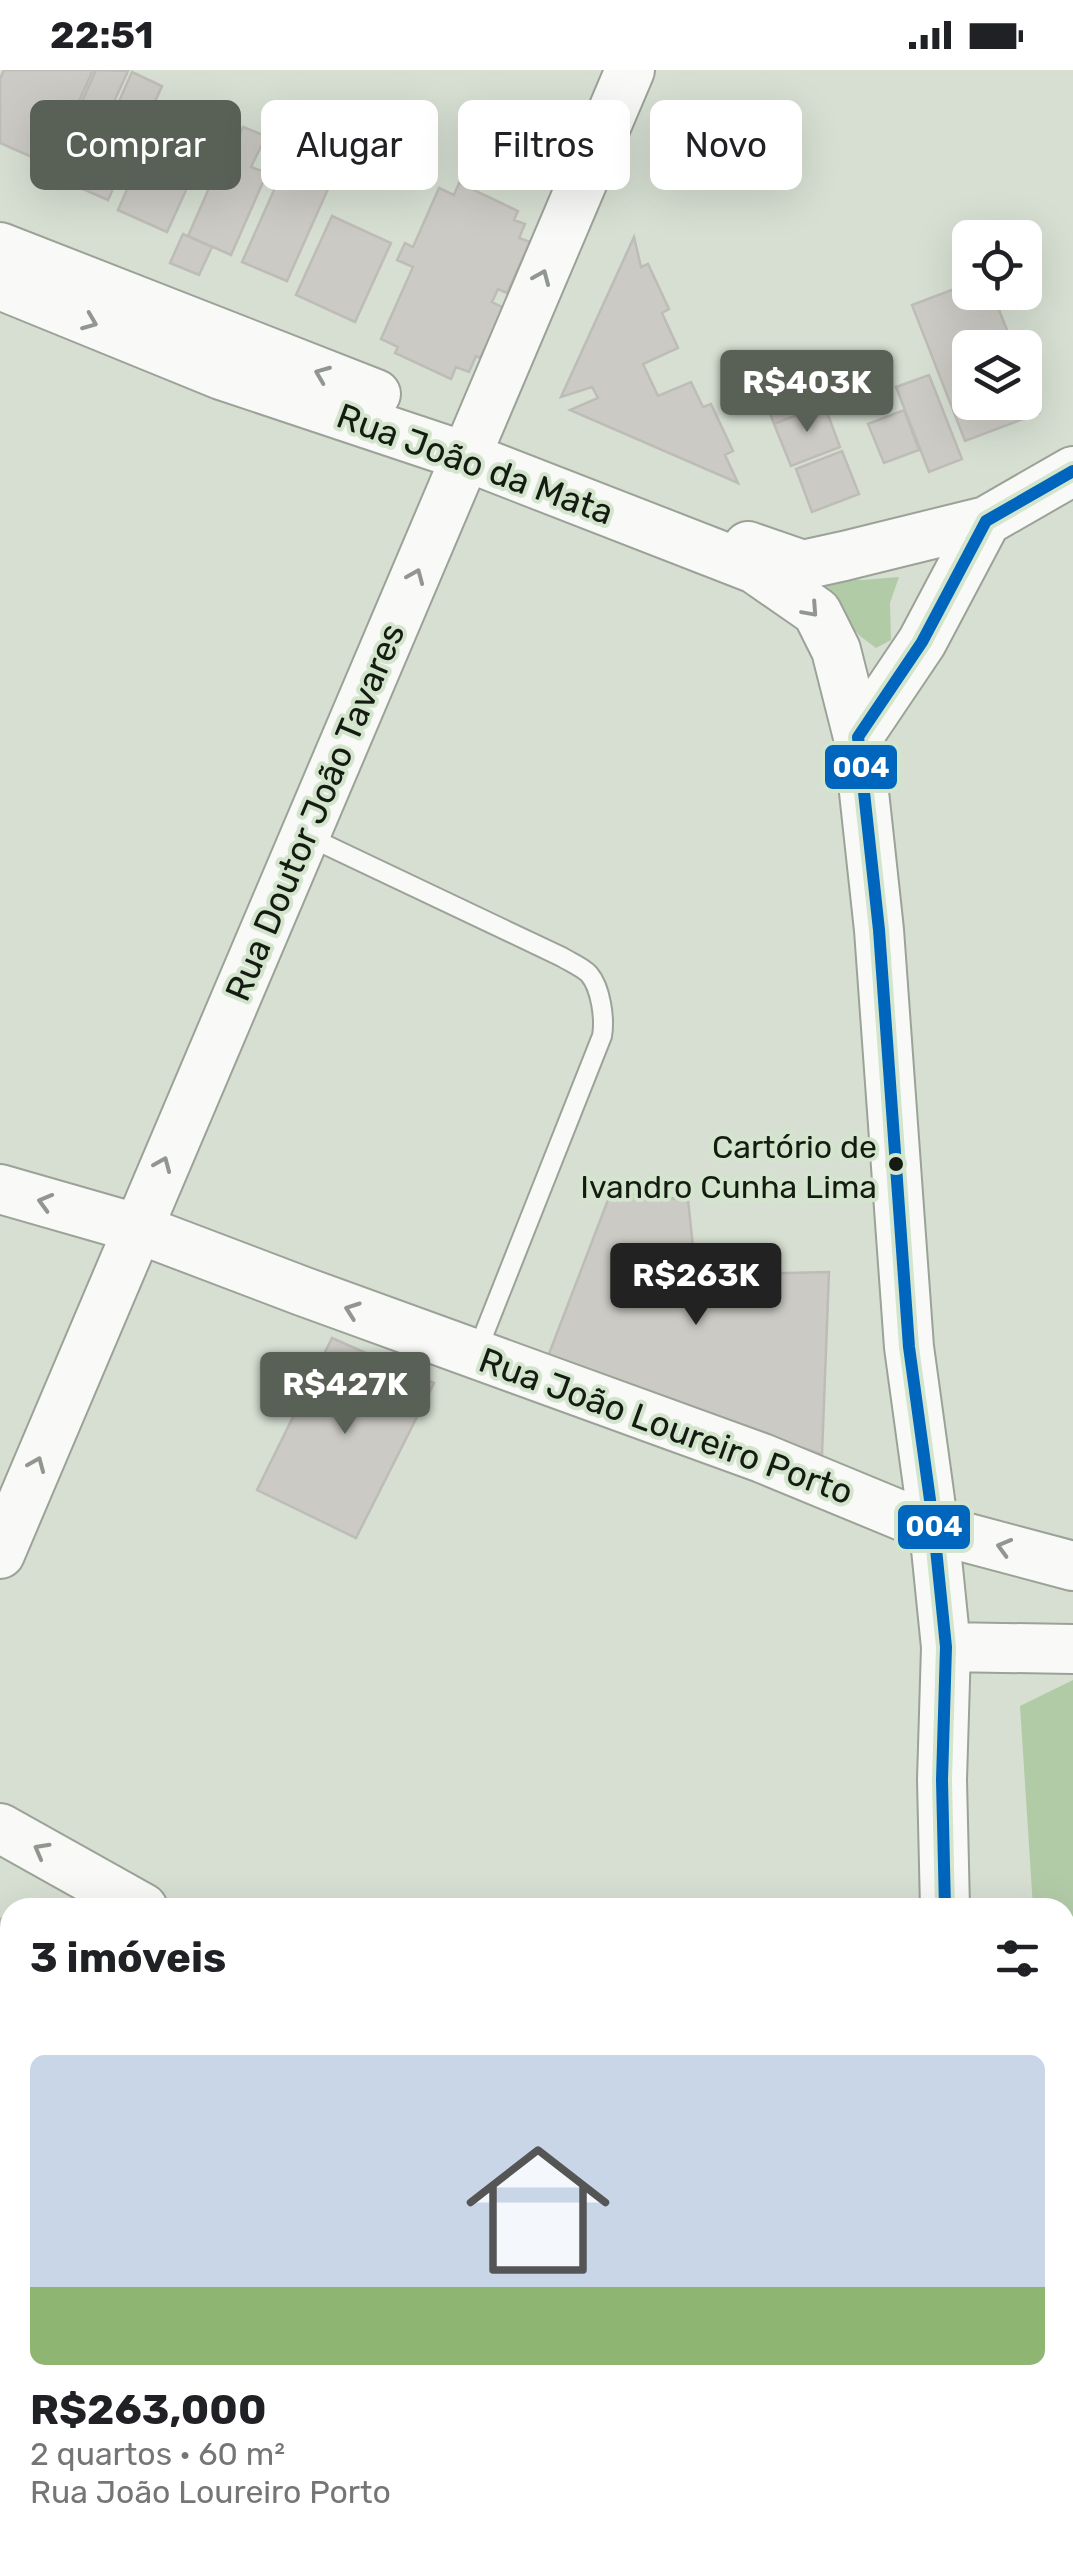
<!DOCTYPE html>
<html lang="pt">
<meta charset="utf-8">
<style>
:root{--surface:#fff;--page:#f2f2f2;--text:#202124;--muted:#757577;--line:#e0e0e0;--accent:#596055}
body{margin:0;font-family:Rubik,sans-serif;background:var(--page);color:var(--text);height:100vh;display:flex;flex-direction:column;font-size:38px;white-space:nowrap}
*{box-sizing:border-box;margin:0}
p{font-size:32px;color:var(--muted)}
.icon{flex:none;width:55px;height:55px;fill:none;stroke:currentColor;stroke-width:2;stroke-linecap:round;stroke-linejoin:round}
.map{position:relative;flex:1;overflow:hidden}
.side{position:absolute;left:0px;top:1828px;width:1075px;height:672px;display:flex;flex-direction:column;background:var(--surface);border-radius:30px 30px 0 0;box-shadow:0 10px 40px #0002}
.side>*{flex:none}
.guide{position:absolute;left:30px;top:30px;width:1015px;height:90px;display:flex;gap:20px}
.fabs{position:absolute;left:952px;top:150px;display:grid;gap:20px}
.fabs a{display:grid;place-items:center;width:90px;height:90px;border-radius:15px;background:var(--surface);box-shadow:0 10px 40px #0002;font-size:50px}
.price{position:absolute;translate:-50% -85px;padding:0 22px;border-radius:10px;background:var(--accent);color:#fff;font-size:32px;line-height:65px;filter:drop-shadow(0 2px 5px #0008)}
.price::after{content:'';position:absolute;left:50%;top:60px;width:30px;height:22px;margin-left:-15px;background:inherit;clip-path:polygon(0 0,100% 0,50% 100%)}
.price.selected{background:#222;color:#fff}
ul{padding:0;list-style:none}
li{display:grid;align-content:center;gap:20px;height:530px;padding:0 30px}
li+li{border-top:2px solid var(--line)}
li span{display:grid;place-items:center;height:310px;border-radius:15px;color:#555}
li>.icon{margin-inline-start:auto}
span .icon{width:180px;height:180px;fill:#fffc;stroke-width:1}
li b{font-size:42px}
h2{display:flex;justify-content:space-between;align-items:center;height:120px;padding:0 30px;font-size:42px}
.chip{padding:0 35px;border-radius:15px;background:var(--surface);box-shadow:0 10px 40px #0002;font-size:35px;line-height:90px}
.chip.selected{background:var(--accent);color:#fff}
.status{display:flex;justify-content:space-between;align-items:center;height:70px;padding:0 50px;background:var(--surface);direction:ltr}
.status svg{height:28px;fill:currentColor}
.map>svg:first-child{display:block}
</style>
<div class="status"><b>22:51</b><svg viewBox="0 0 49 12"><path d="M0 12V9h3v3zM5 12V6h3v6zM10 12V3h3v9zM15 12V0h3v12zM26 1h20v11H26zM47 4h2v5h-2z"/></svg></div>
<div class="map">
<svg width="1073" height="2499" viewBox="0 0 1073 2499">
<rect width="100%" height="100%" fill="#d6dfd2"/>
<!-- green -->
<path fill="#b2cba7" d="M817,505L862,510L899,507L890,533L891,570L876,578L860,566L811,511Z
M1073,1610V2122H1065V1838L1033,1837L1020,1636Z"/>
<!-- building -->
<path fill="#cccac4" stroke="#bebcb6" stroke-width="2.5" d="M4,0H93L50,95L0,73V9Z
M96,0L128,1L101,60L75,47Z
M132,2L162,16L143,58L113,45Z
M161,42L211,65L167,162L118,140Z
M243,57L266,66L251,97L267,103L231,185L188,166L224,84L230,87Z
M108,61L134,72L108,130L83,119Z
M283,100L328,119L287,211L242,192Z
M459,113L518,141L514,150L525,154L519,168L530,172L507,223L498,219L492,232L504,238L480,288L476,286L469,302L456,297L451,309L395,283L398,277L381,269L413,197L397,190L405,173L413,177L439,118L454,125Z
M332,146L391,173L355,252L296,225Z
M183,164L212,177L199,205L170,193Z
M634,167L641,197L648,194L669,239L662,243L678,278L643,294L658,326L691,312L703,337L711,334L733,381L725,385L738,413L570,340L598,328L592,317L561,327Z
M970,213V222H992L1014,278H970V332H1025V306L1039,343L965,371L912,235Z
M801,285L821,336L774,354L755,303Z
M929,305L962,389L929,402L896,317Z
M824,334L840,377L791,396L774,354Z
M904,340L919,380L884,393L868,354Z
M842,381L859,424L812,442L796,399Z
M611,1122L688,1130L696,1205L829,1202L822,1384L544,1297Z
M332,1268L434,1313L356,1468L257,1420Z
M3,1848L10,2053L0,2054V1849Z"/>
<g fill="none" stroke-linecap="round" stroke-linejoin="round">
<defs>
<path id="lane" d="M305,765L562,887C570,892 582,897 589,904C601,918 605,949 602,966L476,1284"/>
<path id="secondary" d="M0,177L376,324
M0,215L221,305L467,387L755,499L817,542L836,580L858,667L879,860L909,1277L934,1459L946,1577L942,1710L945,1838
M748,476L803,495L844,486L986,451L1073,401
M858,667L922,572L986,451
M0,1119L136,1158L302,1221L762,1388L934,1459L1073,1496
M0,1484L630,0
M946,1577L1073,1579
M0,1758L143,1838
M239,2490L242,2499
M985,2490L986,2499"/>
<path id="primary" d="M0,2122H10
M1065,2132H1073
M0,2208H10
M1065,2216L1073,2217"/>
</defs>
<!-- lane casing -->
<use href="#lane" stroke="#9ba297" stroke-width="22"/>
<!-- secondary casing -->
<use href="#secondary" stroke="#9ba297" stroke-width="52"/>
<!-- primary casing -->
<use href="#primary" stroke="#9ba297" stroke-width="60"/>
<!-- lane -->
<use href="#lane" stroke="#f9faf8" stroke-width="18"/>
<!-- secondary -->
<use href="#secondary" stroke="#f9faf8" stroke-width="48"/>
<!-- primary -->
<use href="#primary" stroke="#f9faf8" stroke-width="55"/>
<defs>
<path id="bus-1" d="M945,1838L942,1710L946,1577L934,1459L909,1277L879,860L858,667L922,572L986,451L1073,401"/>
</defs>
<!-- bus-1 casing -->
<use href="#bus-1" stroke="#d3e5cc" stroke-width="20"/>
<!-- bus-1 -->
<use href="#bus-1" stroke="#0065bd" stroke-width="12"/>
</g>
<!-- one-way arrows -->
<defs><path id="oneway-chevron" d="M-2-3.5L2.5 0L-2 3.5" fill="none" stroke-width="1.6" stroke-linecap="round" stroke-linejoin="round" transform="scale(2.5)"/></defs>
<g stroke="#929690">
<use href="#oneway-chevron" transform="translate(542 207) rotate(-67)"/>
<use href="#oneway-chevron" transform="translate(90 252) rotate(22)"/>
<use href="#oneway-chevron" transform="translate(322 304) rotate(-158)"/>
<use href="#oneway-chevron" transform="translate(416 506) rotate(-67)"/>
<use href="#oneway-chevron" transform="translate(811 540) rotate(48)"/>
<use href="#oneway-chevron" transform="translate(163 1094) rotate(-67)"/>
<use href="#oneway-chevron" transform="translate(45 1132) rotate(-164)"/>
<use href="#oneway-chevron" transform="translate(352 1240) rotate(-160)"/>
<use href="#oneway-chevron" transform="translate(37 1394) rotate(-67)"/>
<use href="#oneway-chevron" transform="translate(1004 1477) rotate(-164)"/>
<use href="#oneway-chevron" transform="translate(41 1780) rotate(-151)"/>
</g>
<!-- markers -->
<circle fill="#151b12" stroke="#d3e5cc" stroke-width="4" cx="896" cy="1094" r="9"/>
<g text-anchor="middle" stroke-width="8" stroke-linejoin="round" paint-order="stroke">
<!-- bus labels -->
<g font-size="32" fill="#151b12" stroke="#d3e5cc" text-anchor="end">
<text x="877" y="1088">Cartório de<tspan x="877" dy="40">Ivandro Cunha Lima</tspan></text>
</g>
<!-- street labels -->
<g font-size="35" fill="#151b12" stroke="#d3e5cc">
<text transform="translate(475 394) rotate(20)" y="12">Rua João da Mata</text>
<text transform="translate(315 742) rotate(-67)" y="12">Rua Doutor João Tavares</text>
<text transform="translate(666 1356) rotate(20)" y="12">Rua João Loureiro Porto</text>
</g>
</g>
<g stroke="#d3e5cc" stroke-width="4">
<rect x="823" y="673" width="76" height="48" rx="10" fill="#0065bd"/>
<rect x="896" y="1433" width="76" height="48" rx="10" fill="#0065bd"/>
</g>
<g font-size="28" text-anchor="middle" font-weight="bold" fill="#fff">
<text x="861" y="707">004</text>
<text x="934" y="1466">004</text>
</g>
</svg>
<div class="fabs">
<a><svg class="icon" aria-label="locate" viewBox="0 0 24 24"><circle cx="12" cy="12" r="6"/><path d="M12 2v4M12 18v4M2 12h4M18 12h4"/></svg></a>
<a><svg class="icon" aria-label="layers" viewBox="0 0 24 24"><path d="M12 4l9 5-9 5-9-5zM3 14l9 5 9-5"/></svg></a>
</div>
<b class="price" style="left:807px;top:365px">R$403K</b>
<b class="price selected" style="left:696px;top:1258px">R$263K</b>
<b class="price" style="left:345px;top:1367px">R$427K</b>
<div class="guide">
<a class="chip selected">Comprar</a>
<a class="chip">Alugar</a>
<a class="chip">Filtros</a>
<a class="chip">Novo</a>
</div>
<section class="side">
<h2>3 imóveis<svg class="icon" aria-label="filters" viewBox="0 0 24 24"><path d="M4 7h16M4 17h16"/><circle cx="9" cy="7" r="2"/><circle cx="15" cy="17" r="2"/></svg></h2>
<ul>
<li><span style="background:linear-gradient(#c9d6e8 75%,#8fb573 0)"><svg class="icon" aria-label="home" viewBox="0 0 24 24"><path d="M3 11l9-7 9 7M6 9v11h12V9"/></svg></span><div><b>R$263,000</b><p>2 quartos · 60 m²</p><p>Rua João Loureiro Porto</p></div></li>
</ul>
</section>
</div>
